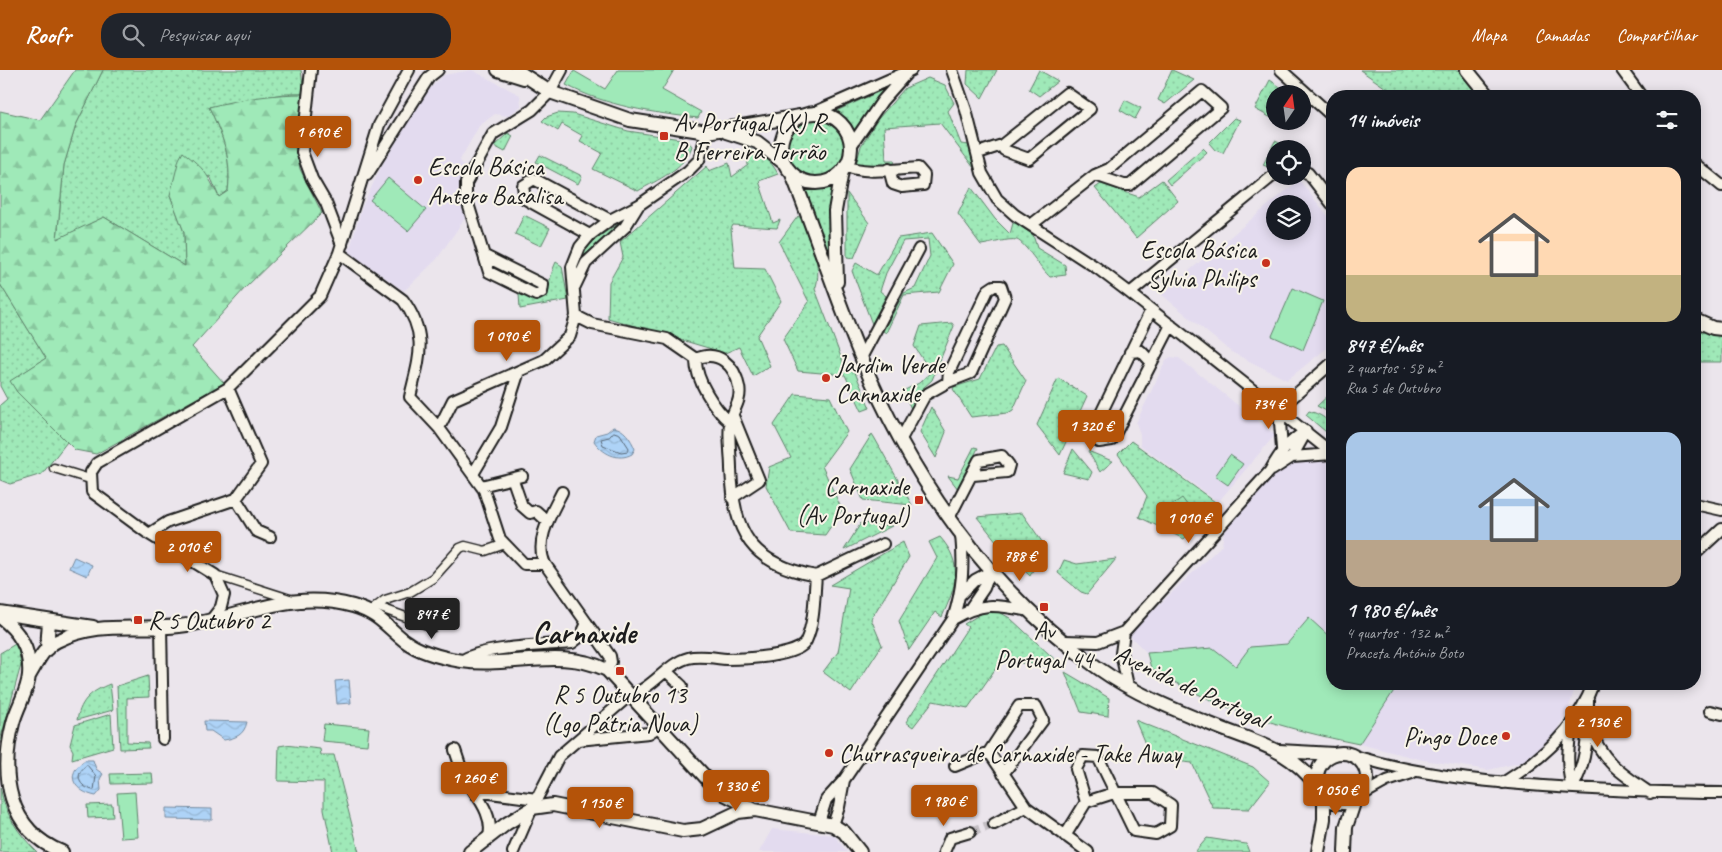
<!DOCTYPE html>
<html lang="pt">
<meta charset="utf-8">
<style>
:root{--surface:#171b24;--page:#20242c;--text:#f1f3f6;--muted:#9ea1a6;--accent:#b45309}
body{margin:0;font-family:Caveat,sans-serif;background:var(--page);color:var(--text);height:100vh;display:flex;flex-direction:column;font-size:19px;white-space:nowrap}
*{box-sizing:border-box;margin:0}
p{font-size:16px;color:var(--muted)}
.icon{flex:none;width:28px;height:28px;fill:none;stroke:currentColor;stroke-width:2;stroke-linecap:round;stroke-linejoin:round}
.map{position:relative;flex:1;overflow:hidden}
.panel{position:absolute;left:1326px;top:20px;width:375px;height:600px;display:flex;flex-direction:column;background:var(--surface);border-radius:20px;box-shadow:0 2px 12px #0003}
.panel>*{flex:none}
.needle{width:32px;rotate:13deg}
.fabs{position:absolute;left:1266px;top:15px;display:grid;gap:10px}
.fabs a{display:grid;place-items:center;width:45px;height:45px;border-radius:50%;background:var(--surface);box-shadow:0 2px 12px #0003;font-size:25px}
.price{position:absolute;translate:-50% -42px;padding:0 11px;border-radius:5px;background:var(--accent);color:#fff;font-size:16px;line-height:32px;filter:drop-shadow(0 1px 2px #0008)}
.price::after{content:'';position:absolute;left:50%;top:30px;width:15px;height:11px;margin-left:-8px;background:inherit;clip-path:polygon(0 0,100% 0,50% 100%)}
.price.active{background:#222;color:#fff}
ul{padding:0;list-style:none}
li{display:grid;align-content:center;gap:10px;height:265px;padding:0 20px}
li span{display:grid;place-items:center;height:155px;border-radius:15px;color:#555}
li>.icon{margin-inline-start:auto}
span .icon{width:90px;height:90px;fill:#fffc;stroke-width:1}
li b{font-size:21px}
h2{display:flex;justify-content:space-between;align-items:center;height:60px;padding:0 20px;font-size:21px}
header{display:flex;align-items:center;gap:30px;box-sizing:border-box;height:70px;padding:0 25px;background:var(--accent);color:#fff}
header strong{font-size:24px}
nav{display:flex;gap:28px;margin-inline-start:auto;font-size:18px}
.search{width:350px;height:45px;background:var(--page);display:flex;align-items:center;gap:12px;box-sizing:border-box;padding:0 18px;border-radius:20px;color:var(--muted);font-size:19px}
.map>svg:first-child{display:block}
</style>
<header>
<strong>Roofr</strong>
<div class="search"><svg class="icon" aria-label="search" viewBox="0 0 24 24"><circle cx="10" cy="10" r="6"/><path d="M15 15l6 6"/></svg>Pesquisar aqui</div>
<nav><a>Mapa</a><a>Camadas</a><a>Compartilhar</a></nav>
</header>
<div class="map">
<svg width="1722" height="782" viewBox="0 0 1722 782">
<defs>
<pattern id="grass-dots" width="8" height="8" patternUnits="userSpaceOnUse" patternTransform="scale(1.25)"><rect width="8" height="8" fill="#9fe9b8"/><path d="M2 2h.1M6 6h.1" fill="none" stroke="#88c79e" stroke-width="1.8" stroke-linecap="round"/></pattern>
<pattern id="forest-firs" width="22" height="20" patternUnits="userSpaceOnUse" patternTransform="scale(1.25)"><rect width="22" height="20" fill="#9fe9b8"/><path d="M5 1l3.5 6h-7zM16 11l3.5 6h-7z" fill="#88c79e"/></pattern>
<pattern id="water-waves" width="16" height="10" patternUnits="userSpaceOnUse" patternTransform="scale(1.25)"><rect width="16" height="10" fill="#aed3f7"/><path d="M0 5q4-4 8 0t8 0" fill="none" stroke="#95b5d3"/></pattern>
</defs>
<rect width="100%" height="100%" fill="#ebe5ec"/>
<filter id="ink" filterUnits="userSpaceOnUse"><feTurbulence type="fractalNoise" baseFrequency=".02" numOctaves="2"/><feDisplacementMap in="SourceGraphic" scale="10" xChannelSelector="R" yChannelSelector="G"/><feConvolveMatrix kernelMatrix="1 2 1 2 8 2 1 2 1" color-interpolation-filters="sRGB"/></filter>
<g filter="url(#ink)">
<!-- built -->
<path fill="#e3dbef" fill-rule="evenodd" d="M472,0L520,25L521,36L508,46L495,44L479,56L460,90L464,97L457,124L465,148L437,189L404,221L349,182L362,137L382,95L427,21L444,5Z
M1299,110L1332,151V274L1287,310L1231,282L1161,224ZM1275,134H1302V161H1275Z
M1171,287L1179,288L1275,365L1218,432L1140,375V364L1136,353L1166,290Z
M1332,390V569L1309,548L1287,574L1250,577L1236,596L1213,579L1147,583L1130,566L1145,548L1222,475L1224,462L1269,409L1293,391Z
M1388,614H1576L1569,638L1551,671L1528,691L1488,700L1423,690L1359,674L1394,620Z
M772,759L834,765L847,782H759Z"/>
<!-- grass -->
<path fill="url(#grass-dots)" stroke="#5e826a" d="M103,0H301L304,24H283L209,37C223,67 232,88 228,121L219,127L210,106L170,125L184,162L185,196L104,147L57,170L64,95L76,55Z
M968,0H997L982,28L967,14Z
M1039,0L1058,11L1039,26L1029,19Z
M1172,0L1194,10L1165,34L1158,30Z
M1360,0H1459L1478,26H1394L1389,20Z
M928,8L945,15L954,33L948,41L961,74L969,75L974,98L940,53L884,57L886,90H894L895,97L855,98L861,76L878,49L905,18Z
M1270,10L1289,23L1275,24V50L1255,39Z
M889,17L853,64L843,47L834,42Z
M1125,30L1141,38L1135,49L1120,40Z
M558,43L573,44L628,61L687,70L692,76C685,99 657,110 638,121L593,99L602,83L580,71L583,66L562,54L558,61L542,51L546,47Z
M786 77a30 30 0 1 1 60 0a30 30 0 1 1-60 0Z
M1234,48L1240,50L1223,83L1215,80L1209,73Z
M508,63L513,66L505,82L494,76Z
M1275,71L1291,78L1275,79V91L1268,97L1263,95Z
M746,78C761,83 771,90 778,104L759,111L773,153L780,150L777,158L733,155L731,159L735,198L765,199L781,231L757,266L770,296L753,306L739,277L725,283L608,248L609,212L623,187L620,172L707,96L709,101L729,93L732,107L748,95Z
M1203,78L1207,82L1170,115L1166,110Z
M540,85L582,106L578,114L536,92Z
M1162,110L1178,131L1136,168L1095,118L1101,114L1139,127Z
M834,114L832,189H828L804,116L815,120Z
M971,117L995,149L1010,164L1013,153H1016L1033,165L1037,178L1065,195L1066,205L1050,207C1042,200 1024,172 1017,170C1008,168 991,174 981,175L958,144Z
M847,123L869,153L854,188L847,187Z
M524,145L550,158L541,176L515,164Z
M798,146L801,148C809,168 824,198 815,219L844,295L851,293L870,338L862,341L845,305L798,301L783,269L809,232L779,172Z
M624,150L587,185L577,203C579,176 603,164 624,150Z
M932,163L953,194L939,222L904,225L886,263L883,261L904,223L915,218L930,186L928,169L903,171L886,203L880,221L886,226L872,254L852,201L856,193L877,205L898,168Z
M556,192L562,196L568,230L520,239L519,224L538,231C552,217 548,209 556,192Z
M0,214L46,288L11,311L17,322L67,372L42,404L10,414L0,410V335L7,329L0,316Z
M952,253L954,256L932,310L922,319L912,341L903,321L919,313L931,302L914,276L921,256Z
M1695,256L1722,264V292H1695Z
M1002,276L1026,311L1013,340L1008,343L971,347L953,319L954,317L980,309L996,277Z
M1058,308L1087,326L1060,385L1037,355Z
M1332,322V344L1317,336Z
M795,324L830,327L847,362L822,396L842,440L825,465L791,463L766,416L769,397L791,388L774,355Z
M931,337L946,362L936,388L920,362Z
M1309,341C1323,345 1333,351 1332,367L1306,345Z
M872,364L874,367L912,435L863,430L850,399Z
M1131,371L1218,434L1184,469L1139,447L1147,426L1118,384Z
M974,377L978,378L958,419L948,406L958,408Z
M1073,379L1092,402L1089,409L1063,403Z
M1088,381L1112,391H1113L1100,402Z
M1022,443L1045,476L1030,506L1005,482L977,447Z
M861,453L892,456L844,480Z
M940,467C964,494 956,516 942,547L935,542L909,580L899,551L937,488L929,472Z
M903,472L909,487L871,549L882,575L851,623L823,602L838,582L849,518L830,515Z
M1116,489L1087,524L1081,522L1058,503L1064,490L1077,494Z
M984,542H999L1010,548L1063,597L1001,591L968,638L933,631L913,657L906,652L968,557L964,554Z
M17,573L21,595L0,671V583Z
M1065,602L1109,628L1108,646L1081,642Z
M148,606L149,627L127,628V672L148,673L149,678L120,679L117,616Z
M110,614L113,640L77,650C81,629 92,621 110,614Z
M111,644L113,677L72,689L73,681L70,675L75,655Z
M1135,650L1253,697L1270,712L1249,739L1213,738L1192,693L1151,688Z
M285,675L320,679L321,685H334L359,782H333L324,739V712L278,711L279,676Z
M152,703L153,713L111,714L110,704Z
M0,717C6,746 17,762 37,782H0Z
M112,734L113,747L88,748L87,735Z
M1207,768L1246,774L1249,782H1195Z"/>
<!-- forest -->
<path fill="url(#forest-firs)" stroke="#5e826a" d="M75,0H103L76,55L64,95L57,169L104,147L185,196L184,162L170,125L179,89L183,82C206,100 206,103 219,127L228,121C232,88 223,67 209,37C240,29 272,24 304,24L297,82L300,99L322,143L245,218L192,277L224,313L96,384L75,380L17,322L10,311L46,288L0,214V41L40,50Z"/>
<!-- park -->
<path fill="#9fe9b8" stroke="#5e826a" d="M618,0H674L662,20L701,42L698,48C653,43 606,36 566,15L574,1L605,19Z
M388,108L426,140L408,161L370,130Z
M1293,218L1323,231L1303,280L1272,266Z
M1230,385L1243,394L1228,415L1215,406Z
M1182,428L1193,443L1180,453L1169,437Z
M1309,548L1332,569V614H1388L1395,619L1359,674C1285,659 1215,639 1151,598L1147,583L1213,578L1236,596L1250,577L1287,574Z
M324,654L369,658L367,675L322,671Z
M135,722L138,767L121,768L117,723Z"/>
<!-- water -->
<path fill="url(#water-waves)" stroke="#748a9f" d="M613,357C624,358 631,369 635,379L632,384C618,392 602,383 594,371L596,365L607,362Z
M74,487L92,495L87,506L69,498Z
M349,610L351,633L337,634L335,611Z
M204,651L247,652C244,665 236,668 224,670L211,661H205Z
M85,690H93L96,699L103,704L100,709L101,720L96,726C75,722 63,705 85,690Z
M166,738L212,739V750L166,749Z"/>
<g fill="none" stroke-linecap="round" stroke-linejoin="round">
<!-- shore -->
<path stroke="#566574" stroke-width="1" d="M614,362L620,364L629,378L628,381L621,382L603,375L601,369L609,367Z
M87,695L96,706L94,720C79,718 73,704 87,695Z"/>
<!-- minor-tunnel -->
<path stroke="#c2bdc2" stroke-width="10" stroke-dasharray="10 5" stroke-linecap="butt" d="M970,762L994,754"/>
<defs>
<path id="pedestrian" d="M54,398L90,409
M215,505L293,530
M378,537L433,557
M371,541L385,530L410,522L433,508L460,478L465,476L485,481L505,474"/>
<path id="minor" d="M311,0L302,82L312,109L326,133L342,175
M952,0L966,40L982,103L997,129L1015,145L1097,198L1130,223L1332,383
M1281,0L1332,46
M1622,0L1641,26
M813,43L911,0
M851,76L882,31L906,4
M978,83L1002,75L1067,23L1090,39L1029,89L1004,80L1002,75
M1695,94L1722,116
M845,95C862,105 898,99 918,98L924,105L923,115L902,117L893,114L889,99
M1302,102L1308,103L1332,134
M367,105L429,7L438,0
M1031,155L1095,105L1109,99L1202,21L1221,38L1130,115H1124L1095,105
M590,165L525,129L523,116L534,109L610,150
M339,183L403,230C429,266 419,288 410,327L439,358L484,420L500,469L524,494H545L610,586L611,592L607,600
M485,186L543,215L542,222L536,225L489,202L466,127V113L493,64L532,40L550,22L562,0
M575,216L586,193L625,157L638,136
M1130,223L1275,104
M1151,240L1093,360L1099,372L1112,370L1171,255
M576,246L592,254L667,269L696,289
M1130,282L1141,281L1151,292
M861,288L919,179
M730,352C715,340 695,309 696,289C718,279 735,295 739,317C742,331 732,341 730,353C728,368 731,385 731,399C734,464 750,493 816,506L883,474
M439,358L453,330L544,290L570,266L576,246L572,197L580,177L590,165L610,150L639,135L688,101L699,90L707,62
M901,369L925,325L948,312L971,303L1005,228L1001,216H994L988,220L949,302L948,312
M1282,379L1279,339L1332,293
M1292,387L1332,384
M1272,400L1292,387L1306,362
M473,404L501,357L519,301
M513,410L522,436L530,443L536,441L547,451
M481,416L522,406
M732,428L759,410L733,346
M236,429L256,461L270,467
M1695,434L1722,440
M949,448L979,390L1002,386L1009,395L1007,402L973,405
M149,464L168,452L236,429L261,394L228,318
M1695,484L1722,459
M545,494C534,471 551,444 562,422
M961,524L975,510L990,502
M969,540L984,518L990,502
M953,549C984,531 997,535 1030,541
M211,550L221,537L224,525L215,505L149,464L92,422L91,402L97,393L228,318L320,226L339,183L379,55L409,0
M161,556L163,669
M1124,562L1121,583L1128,616
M1065,571L1098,572L1124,562L1270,401C1280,383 1288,372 1306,361
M462,591C478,577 548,575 572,573L581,566L587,553
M666,601L682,616
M1710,641L1722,644
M1572,653C1568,676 1566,695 1572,718
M1588,656C1604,693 1618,701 1650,723
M578,670L649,663L658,657
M455,680L463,704L474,721L537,729
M989,682L1019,636H1036L1043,650L1003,704
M1358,687C1419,705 1480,711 1543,716C1603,720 1662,723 1722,723
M955,696L989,682L1026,737L1088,782
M1503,713C1542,689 1577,658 1593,614
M1572,718C1588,692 1588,659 1588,629
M474,721C483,734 493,750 489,766
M1362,725L1387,711L1412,703
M819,752L826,730L844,710L953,549C963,518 964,496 961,464
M994,754L1026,737
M833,755L839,737L844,710
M1065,766L1086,732L1114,723H1153L1171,735L1170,756L1156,764L1134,761L1098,687L1083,686L1076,699L1086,732
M513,782L532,738L559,686L630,625C652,619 668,593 688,588C699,585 715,588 726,589C743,589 799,587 806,571C815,551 814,527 816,506
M944,782L950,768L970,762"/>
<path id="tertiary" d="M498,0L524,8
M516,0L550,22L630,50L707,62L800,46
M1467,0L1488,26
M781 78a35 35 0 1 1 70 0a35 35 0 1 1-70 0Z
M726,62L757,72L784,93
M792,104C816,165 836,227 861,287C911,408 990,522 1098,598C1133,623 1175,640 1215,656C1260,674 1288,678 1319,718
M837,212L835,141L842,101
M1695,250L1713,258L1722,259
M0,543L93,557
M0,547C19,561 31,580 29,605C28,621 17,637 13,653C0,704 7,760 62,782
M47,579L49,551
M29,606C37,593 43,578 57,571C100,550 135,561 179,556C242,549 289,518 353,536C378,543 386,556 405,571C421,583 443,588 462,591C508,598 563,577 607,600L709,711L726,725L755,740
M1279,681L1334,684
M1317 708a25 25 0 1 1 50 0a25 25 0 1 1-50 0Z
M470,782L506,754L532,738L553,735L683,761L702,759L738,742L755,740L833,755L844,762L860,782
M1318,782L1324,749V725
M1345,782L1346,757L1355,730"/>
</defs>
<!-- pedestrian casing -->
<use href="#pedestrian" stroke="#1c1c1c" stroke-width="11"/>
<!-- minor casing -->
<use href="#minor" stroke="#1c1c1c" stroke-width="14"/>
<!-- tertiary casing -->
<use href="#tertiary" stroke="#1c1c1c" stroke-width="16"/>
<!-- pedestrian -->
<use href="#pedestrian" stroke="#f7f3e8" stroke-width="8"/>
<!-- minor -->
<use href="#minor" stroke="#f7f3e8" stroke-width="10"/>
<!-- tertiary -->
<use href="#tertiary" stroke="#f7f3e8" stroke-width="12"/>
</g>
</g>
<!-- markers -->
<g fill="#c8321e" stroke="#f7f3e8" stroke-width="2">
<rect x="659" y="61" width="10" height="10" rx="2.5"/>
<circle cx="418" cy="110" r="5"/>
<circle cx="1266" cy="193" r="5"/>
<circle cx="826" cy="308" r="5"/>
<rect x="914" y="425" width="10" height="10" rx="2.5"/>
<rect x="1039" y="532" width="10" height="10" rx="2.5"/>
<rect x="133" y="545" width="10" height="10" rx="2.5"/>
<rect x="615" y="596" width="10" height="10" rx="2.5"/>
<circle cx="1506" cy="666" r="5"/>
<circle cx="829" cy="683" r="5"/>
</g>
<g text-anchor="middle" stroke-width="4" stroke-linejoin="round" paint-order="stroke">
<!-- poi labels -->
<g font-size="25" fill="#1c1c1c" stroke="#f7f3e8" text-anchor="start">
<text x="674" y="61">Av Portugal (X) R<tspan x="674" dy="29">B Ferreira Torrão</tspan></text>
<text x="428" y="105">Escola Básica<tspan x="428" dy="29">Antero Basalisa</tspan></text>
<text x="1256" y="188" text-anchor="end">Escola Básica<tspan x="1256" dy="29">Sylvia Philips</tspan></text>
<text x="836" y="303">Jardim Verde<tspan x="836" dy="29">Carnaxide</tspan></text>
<text x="909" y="425" text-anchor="end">Carnaxide<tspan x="909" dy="29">(Av Portugal)</tspan></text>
<text x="148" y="559">R 5 Outubro 2</text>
<text x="1044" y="569" text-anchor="middle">Av<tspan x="1044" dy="29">Portugal 44</tspan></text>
<text x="620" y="633" text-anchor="middle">R 5 Outubro 13<tspan x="620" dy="29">(Lgo Pátria Nova)</tspan></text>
<text x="1496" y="675" text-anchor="end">Pingo Doce</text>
<text x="839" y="692">Churrasqueira de Carnaxide - Take Away</text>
</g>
<!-- street labels -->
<g font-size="25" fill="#1c1c1c" stroke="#f7f3e8">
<text transform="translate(1191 616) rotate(25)" y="9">Avenida de Portugal</text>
</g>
<!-- district labels -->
<g font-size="30" font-weight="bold" fill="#1c1c1c" stroke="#f7f3e8">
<text x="584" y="573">Carnaxide</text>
</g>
</g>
</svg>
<div class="fabs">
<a><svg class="needle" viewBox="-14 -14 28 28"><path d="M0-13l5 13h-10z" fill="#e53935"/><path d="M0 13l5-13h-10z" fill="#9ea1a6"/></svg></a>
<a><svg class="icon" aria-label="locate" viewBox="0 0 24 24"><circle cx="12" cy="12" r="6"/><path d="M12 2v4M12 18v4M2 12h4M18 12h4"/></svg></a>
<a><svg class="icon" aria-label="layers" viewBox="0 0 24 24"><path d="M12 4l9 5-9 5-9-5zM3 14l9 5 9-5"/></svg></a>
</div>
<b class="price" style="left:318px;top:88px">1 690 €</b>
<b class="price" style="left:507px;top:292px">1 090 €</b>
<b class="price" style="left:1269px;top:360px">734 €</b>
<b class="price" style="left:1091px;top:382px">1 320 €</b>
<b class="price" style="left:1189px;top:474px">1 010 €</b>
<b class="price" style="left:188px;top:503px">2 010 €</b>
<b class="price" style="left:1020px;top:512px">788 €</b>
<b class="price active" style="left:432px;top:570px">847 €</b>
<b class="price" style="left:1598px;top:678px">2 130 €</b>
<b class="price" style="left:474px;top:734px">1 260 €</b>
<b class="price" style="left:736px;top:742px">1 330 €</b>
<b class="price" style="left:1336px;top:746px">1 050 €</b>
<b class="price" style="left:944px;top:757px">1 980 €</b>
<b class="price" style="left:600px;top:759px">1 150 €</b>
<section class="panel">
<h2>14 imóveis<svg class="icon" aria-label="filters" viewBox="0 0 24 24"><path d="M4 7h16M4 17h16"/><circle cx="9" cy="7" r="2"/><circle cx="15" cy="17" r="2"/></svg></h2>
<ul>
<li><span style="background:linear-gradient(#ffd9b3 70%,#c2b280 0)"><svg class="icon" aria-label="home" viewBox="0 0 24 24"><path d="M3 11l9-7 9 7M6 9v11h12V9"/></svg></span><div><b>847 €/mês</b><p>2 quartos · 58 m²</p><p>Rua 5 de Outubro</p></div></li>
<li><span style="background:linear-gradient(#a9c7e8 70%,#b9a48a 0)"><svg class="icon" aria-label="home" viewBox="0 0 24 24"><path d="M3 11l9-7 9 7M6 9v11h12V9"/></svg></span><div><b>1 980 €/mês</b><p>4 quartos · 132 m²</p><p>Praceta António Boto</p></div></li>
</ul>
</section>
</div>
